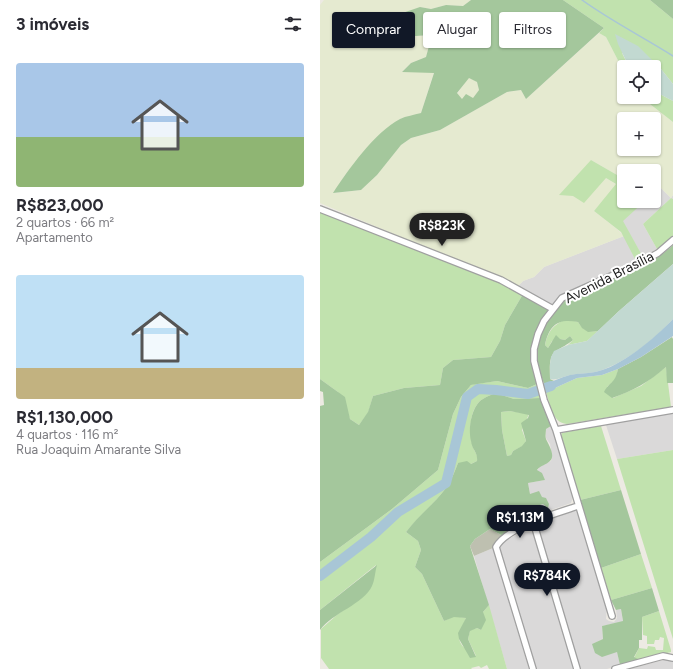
<!DOCTYPE html>
<html lang="pt">
<meta charset="utf-8">
<style>
:root{--surface:#fff;--page:#f2f2f3;--text:#2b2b33;--muted:#7c7c81;--accent:#111827}
body{margin:0;font-family:Figtree,sans-serif;background:var(--page);color:var(--text);height:100vh;display:flex;flex-direction:column;font-size:15px;white-space:nowrap}
*{box-sizing:border-box;margin:0}
p{font-size:13px;color:var(--muted)}
.icon{flex:none;width:22px;height:22px;fill:none;stroke:currentColor;stroke-width:2;stroke-linecap:round;stroke-linejoin:round}
.map{position:relative;flex:1;overflow:hidden}
.sheet{display:flex;flex-direction:column;background:var(--surface);width:320px}
.sheet>*{flex:none}
.hud{position:absolute;left:12px;top:12px;width:281px;height:36px;display:flex;gap:8px}
.controls{position:absolute;left:297px;top:60px;display:grid;gap:8px}
.controls a{display:grid;place-items:center;width:44px;height:44px;border-radius:4px;background:var(--surface);box-shadow:0 1px 3px #0004;font-size:20px}
.price{position:absolute;translate:-50% -34px;padding:0 9px;border-radius:14px;background:var(--accent);color:#fff;font-size:13px;line-height:26px;filter:drop-shadow(0 1px 2px #0008)}
.price::after{content:'';position:absolute;left:50%;top:24px;width:12px;height:9px;margin-left:-6px;background:inherit;clip-path:polygon(0 0,100% 0,50% 100%)}
.price.selected{background:#222;color:#fff}
ul{padding:0;list-style:none}
li{display:grid;align-content:center;gap:8px;height:212px;padding:0 16px}
li span{display:grid;place-items:center;height:124px;border-radius:4px;color:#555}
li>.icon{margin-inline-start:auto}
span .icon{width:72px;height:72px;fill:#fffc;stroke-width:1}
li b{font-size:17px}
h2{display:flex;justify-content:space-between;align-items:center;height:48px;padding:0 16px;font-size:17px}
.tag{padding:0 14px;border-radius:4px;background:var(--surface);box-shadow:0 1px 3px #0004;font-size:14px;line-height:36px}
.tag.selected{background:var(--accent);color:#fff}
main{display:flex;flex:1;min-height:0}
.map>svg:first-child{display:block}
</style>
<main>
<section class="sheet">
<h2>3 imóveis<svg class="icon" aria-label="filters" viewBox="0 0 24 24"><path d="M4 7h16M4 17h16"/><circle cx="9" cy="7" r="2"/><circle cx="15" cy="17" r="2"/></svg></h2>
<ul>
<li><span style="background:linear-gradient(#a9c7e8 60%,#8fb573 0)"><svg class="icon" aria-label="home" viewBox="0 0 24 24"><path d="M3 11l9-7 9 7M6 9v11h12V9"/></svg></span><div><b>R$823,000</b><p>2 quartos · 66 m²</p><p>Apartamento</p></div></li>
<li><span style="background:linear-gradient(#bfe0f5 75%,#c2b280 0)"><svg class="icon" aria-label="home" viewBox="0 0 24 24"><path d="M3 11l9-7 9 7M6 9v11h12V9"/></svg></span><div><b>R$1,130,000</b><p>4 quartos · 116 m²</p><p>Rua Joaquim Amarante Silva</p></div></li>
</ul>
</section>
<div class="map">
<svg width="353" height="669" viewBox="0 0 353 669">
<rect width="100%" height="100%" fill="#edeae3"/>
<!-- residential -->
<path fill="#dad9d9" d="M341,188L351,198L353,195V199L351,198L323,224L337,249L323,257L302,221L325,201H334V193Z
M304,236L316,261L240,297L233,304H228L198,286L203,281L214,277L224,267Z
M353,412V450L297,459L286,425L288,422Z
M231,426L253,497L251,503L217,515L214,507L223,504L222,497L210,494L208,483L225,480L217,471L220,466L231,461L232,456L230,444L226,438V429Z
M254,511H257L287,607L286,619L289,621L294,622L297,618L296,610L301,609L303,622L282,626L283,639L273,644L297,651L300,665L287,669H259L218,526L220,522Z
M204,531L214,533L254,669H216L178,548L180,543Z
M173,548L175,555L209,669H187L154,556Z
M347,659L353,661V669H310Z"/>
<!-- construction -->
<path fill="#bec0b0" d="M170,529L183,536L178,540L173,548L154,556L150,546L155,539Z"/>
<!-- farmland -->
<path fill="#e5ead0" fill-rule="evenodd" d="M4,0H151L143,6L126,5L111,9L100,7L98,36L112,35L106,57L91,63L82,72H114L101,113L80,119L56,138L25,175L14,193L41,190L57,175L81,145L91,138L120,130L187,92L201,90L206,99L279,33L286,37L304,72V97H321L353,122V195L351,198L341,188L334,186V171H304V179L271,160L286,178L297,185L274,211L297,229L304,236L224,267L214,277L203,281L198,286L0,203V5ZM304,119H334V149H304Z
M149,77L157,82L159,90L153,98L142,99L137,94Z"/>
<!-- grass -->
<path fill="#c1e2ae" d="M243,0H330L353,19V84L341,69L302,53L309,67H304V72L286,37L279,33L284,28Z
M334,91L353,101V122L321,97H334Z
M271,160L304,179V201H325L303,221L323,257L316,261L301,232L274,211L296,184L286,178L264,203L253,196L239,195Z
M351,198L353,199V236L348,242L337,249L323,224Z
M0,212L181,283L203,294L185,325L180,341L171,357L133,360L123,368L120,385L84,388L53,396L48,413L39,425L30,419L18,392L0,379Z
M246,319L258,322C264,331 268,332 278,331L267,341L248,345L253,340L250,336L245,340L240,339L232,341L228,348L225,345C228,331 233,325 246,319Z
M346,367L351,407L247,424C232,423 230,404 226,392L257,378L282,375L298,369L296,379L287,387L293,398L321,386Z
M177,381L208,388L217,384L220,398L194,399L176,393C170,395 163,398 159,402C149,413 149,433 153,447C155,453 158,454 157,461L151,464L138,463C135,471 131,481 126,488C114,504 99,516 86,532L98,541L101,550L95,567L102,574L124,621L134,616L146,618C138,639 133,642 156,656L148,639L150,630L157,628L161,630L163,612L169,605L187,669H169L167,665L161,668L159,666L151,668L152,669H9L1,658V629L18,614L41,598L56,565L0,610V562L72,509L118,470L133,414L141,397L151,385L155,384Z
M190,411L209,414L202,430L206,441L203,446L193,451L191,455L187,456L182,430L181,412Z
M279,425L281,426L301,490L260,500L241,436L242,433Z
M353,450V639L297,459Z
M321,554L332,588L291,600L281,568Z
M339,611L351,650V652L320,660L314,658L319,648L327,649L328,646L335,647L336,650H343L344,638L340,637L339,640H335L334,644H327V636L323,635L322,617Z"/>
<!-- forest -->
<path fill="#a4c79c" fill-rule="evenodd" d="M151,0H243L284,28L206,99L201,90L187,92L120,130L91,138L81,145L57,175L41,190L13,193C28,170 55,132 80,119C86,116 94,115 101,113L114,73L82,72L91,63L106,57L112,35L79,37L66,25L68,18L100,7L111,9L126,5L143,6ZM149,78L157,82L159,90L153,98L146,94L142,99L137,93Z
M330,0H353V19Z
M353,245V264L299,311L278,331L268,332L262,328L258,322C238,318 229,325 225,345L228,348L236,335L240,339L245,340L250,336L253,340C247,345 242,347 236,351C228,356 230,371 230,379L234,381L224,384C222,377 218,368 217,361C214,341 228,313 244,301C250,297 260,294 267,291C295,278 330,267 353,245Z
M203,294L214,299L227,309V312C219,324 210,344 211,359C212,368 215,376 217,384L208,388L177,381L151,385L141,397L133,414L118,470L72,509L0,562V406L4,405L3,392L0,391V379L25,397L30,419L39,425L48,412L53,396L84,388L120,385L123,368L133,360L171,357L180,341L185,325Z
M352,337L353,339V383H347L346,367C329,382 313,391 292,398L284,392C290,381 295,384 298,369L321,357Z
M176,393L194,399L220,398L231,426L226,429C226,432 225,436 226,439C228,444 236,455 230,461C226,465 221,465 217,470L222,473L225,480L208,483L210,494L219,491L222,497L226,498L229,504L228,508L223,504L214,507L217,515L183,536L170,529L155,539L150,546L169,605L163,612L166,620L161,630L157,628L150,631L148,639L156,657L150,658L139,639L138,633L146,618L134,617L124,621L102,574L95,567L101,550L98,541L86,532C98,516 114,504 126,488C131,481 135,471 138,463L147,461L151,464L157,461C158,452 152,450 151,441C148,429 151,411 159,402C163,398 170,395 176,393ZM190,411L209,415L208,418L201,423L206,441L202,446L193,451L191,455L187,456L182,430L181,412Z
M301,490L321,554L281,568L260,500Z
M57,565C55,571 55,580 52,586C44,604 12,613 0,630V610Z
M332,588L339,611L322,617V640H319V648L314,657L320,660L300,665L297,652L282,657L275,653L272,644L283,639L282,626L303,621L301,609L296,610L291,600Z"/>
<!-- wetland -->
<path fill="#c2d9d1" d="M295,34L318,46L341,69L353,84V101L334,91V67H309L298,44Z
M353,264V319C335,339 302,366 275,372C267,374 259,373 251,375C244,376 236,381 230,379V364L231,357L234,351L248,345L267,341L299,311Z"/>
<!-- water -->
<path fill="#a8c6d6" d="M353,319V336L321,357L298,369L282,375L257,378L226,392L224,384C233,382 241,377 250,375C258,373 266,374 275,372C301,367 335,338 353,319Z"/>
<g fill="none" stroke-linecap="round" stroke-linejoin="round">
<!-- stream -->
<path stroke="#a8c6d6" stroke-width="1.5" d="M262,0C291,21 323,37 353,56"/>
<!-- river -->
<path stroke="#a8c6d6" stroke-width="10" d="M0,576L51,537L78,512L126,483L147,397L158,389L176,390L208,394L231,386"/>
<defs>
<path id="minor" d="M0,209L181,280L233,309
M236,430L353,410
M213,521L257,669
M292,616L236,430L224,400L214,361V349L218,334L224,321L242,298L318,264L338,253L353,240
M213,669L176,547C187,527 237,513 258,506
M295,669L343,656L353,658"/>
</defs>
<!-- minor casing -->
<use href="#minor" stroke="#a0a0a0" stroke-width="8"/>
<!-- minor -->
<use href="#minor" stroke="#fff" stroke-width="5.5"/>
</g>
<g text-anchor="middle" stroke-width="4" stroke-linejoin="round" paint-order="stroke">
<!-- street labels -->
<g font-size="14" fill="#1c1c1c" stroke="#fff">
<text transform="translate(289 277) rotate(-27)" y="5">Avenida Brasília</text>
</g>
</g>
</svg>
<div class="controls">
<a><svg class="icon" aria-label="locate" viewBox="0 0 24 24"><circle cx="12" cy="12" r="6"/><path d="M12 2v4M12 18v4M2 12h4M18 12h4"/></svg></a>
<a>+</a>
<a>−</a>
</div>
<b class="price selected" style="left:122px;top:247px">R$823K</b>
<b class="price" style="left:200px;top:539px">R$1.13M</b>
<b class="price" style="left:227px;top:597px">R$784K</b>
<div class="hud">
<a class="tag selected">Comprar</a>
<a class="tag">Alugar</a>
<a class="tag">Filtros</a>
</div>
</div>
</main>
